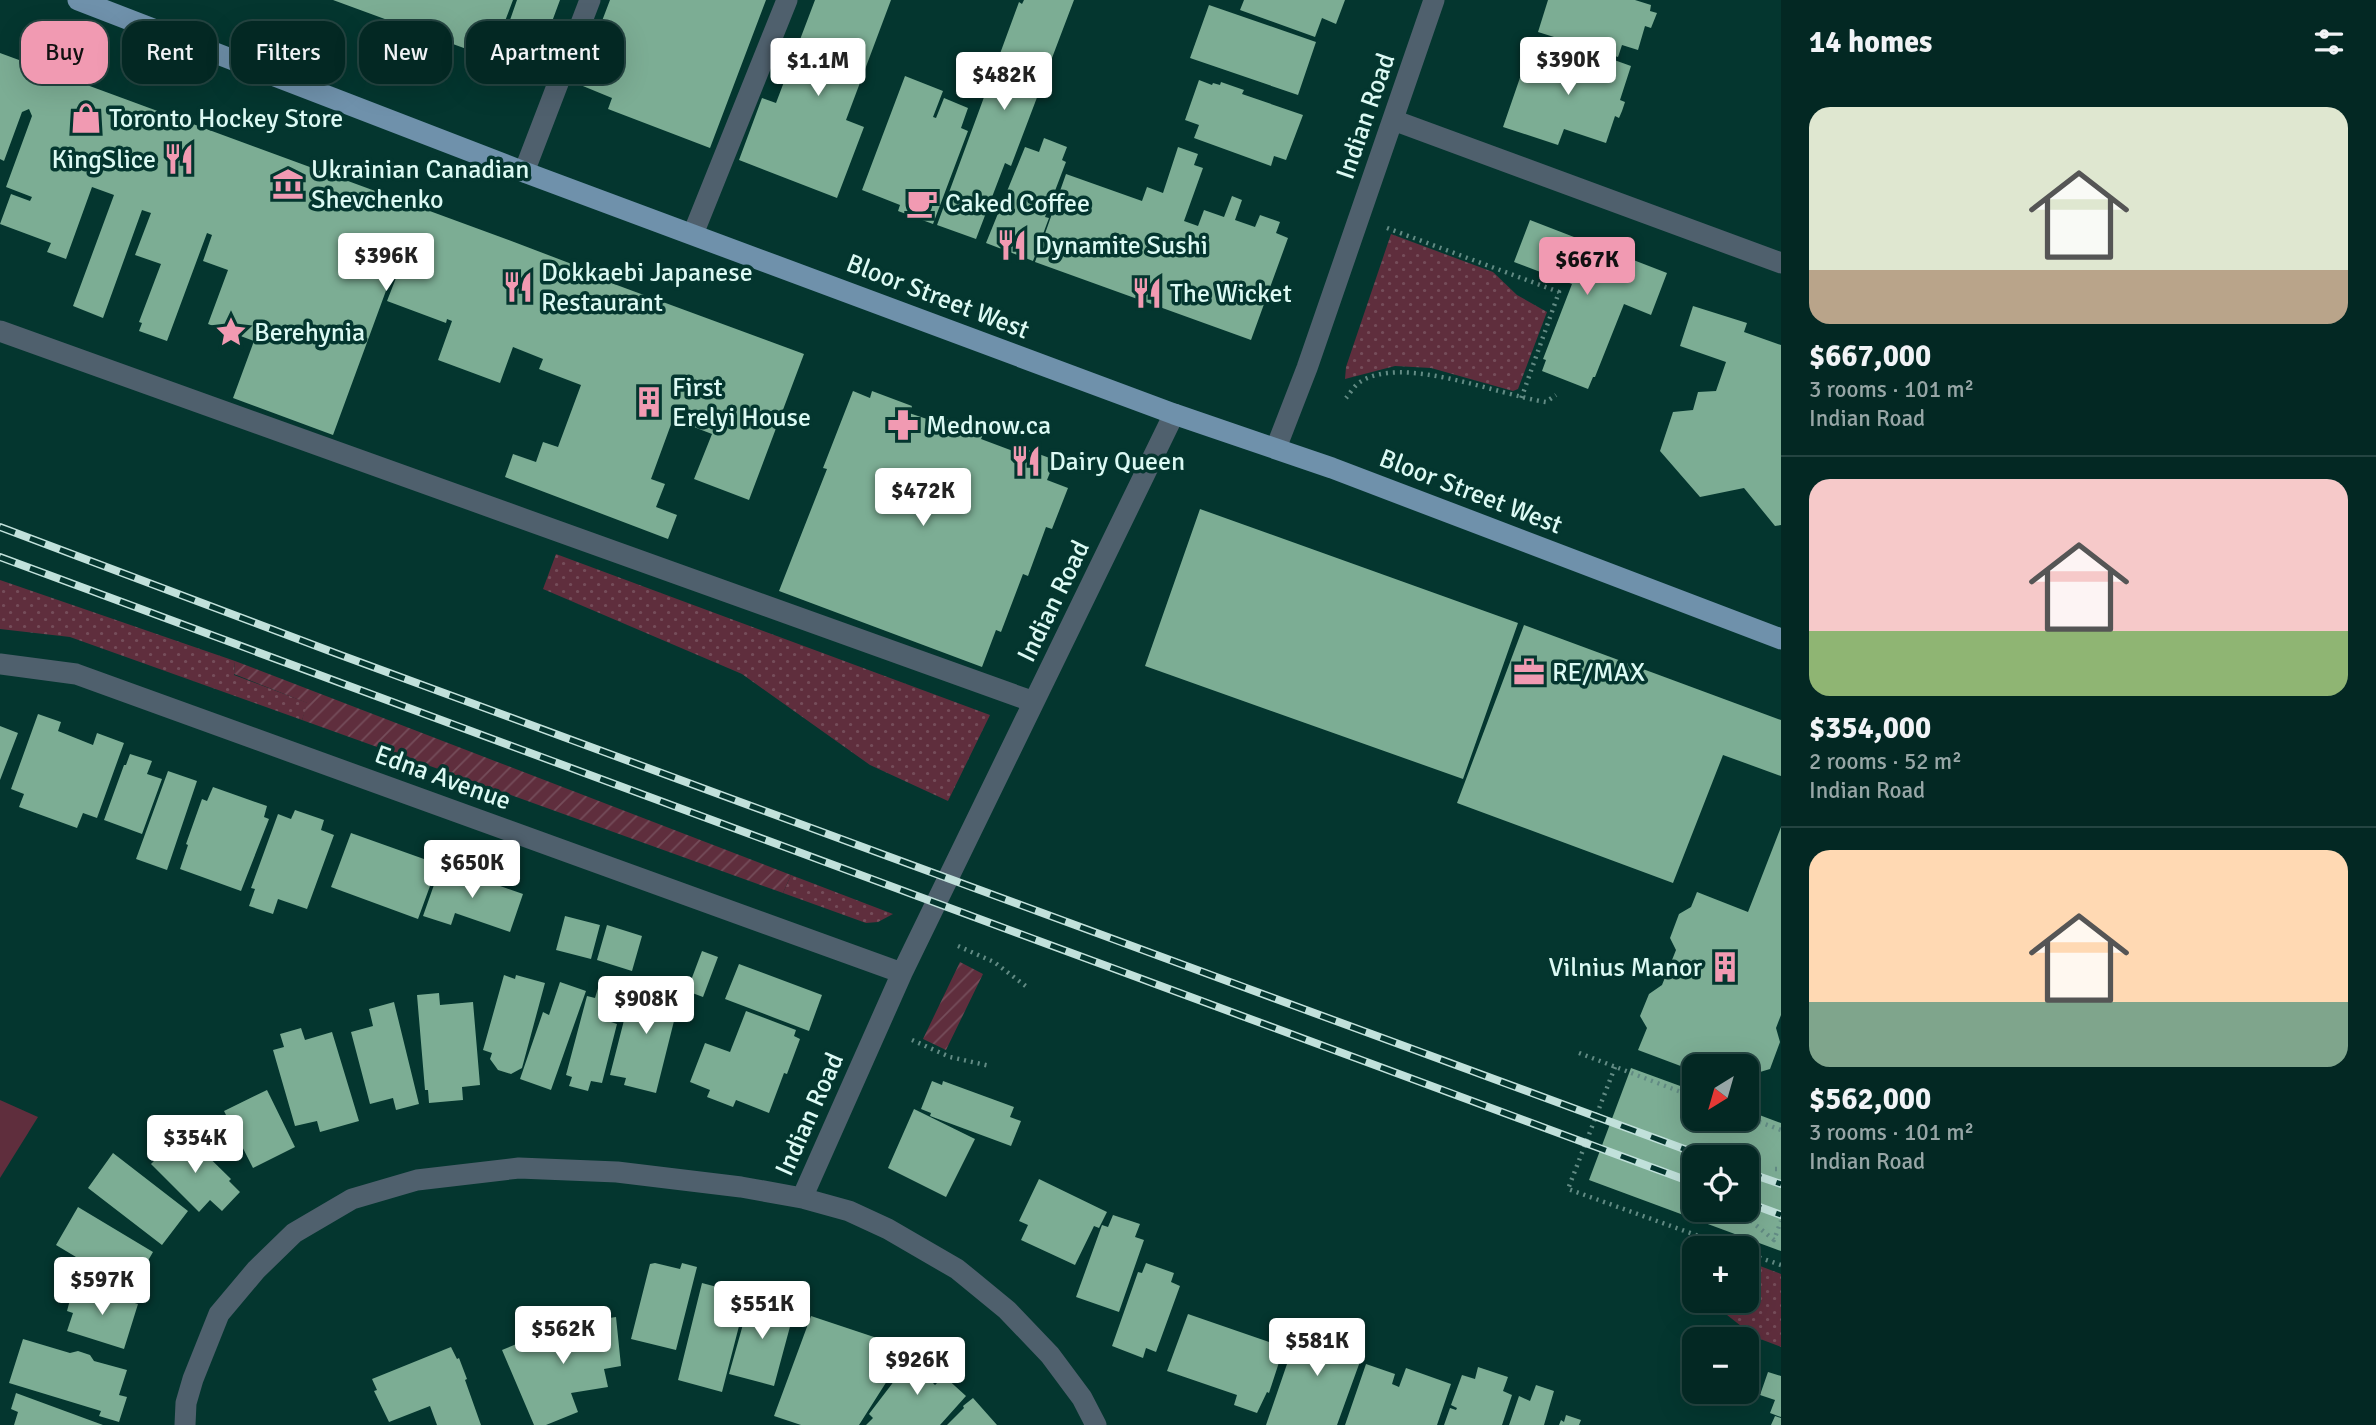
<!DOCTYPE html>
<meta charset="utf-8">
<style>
:root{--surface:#032823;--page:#113430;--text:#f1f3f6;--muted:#97a6a6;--line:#244441;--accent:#f19ab2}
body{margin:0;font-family:Signika,sans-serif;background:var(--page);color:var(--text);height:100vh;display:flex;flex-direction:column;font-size:26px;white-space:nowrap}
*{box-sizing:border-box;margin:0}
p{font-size:23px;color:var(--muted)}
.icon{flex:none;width:38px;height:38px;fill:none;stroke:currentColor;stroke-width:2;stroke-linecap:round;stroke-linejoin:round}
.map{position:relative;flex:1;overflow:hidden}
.details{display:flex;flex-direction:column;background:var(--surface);width:595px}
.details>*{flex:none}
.hud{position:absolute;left:21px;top:21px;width:665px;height:63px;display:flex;gap:14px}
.needle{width:46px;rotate:217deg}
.tools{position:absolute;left:1682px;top:1054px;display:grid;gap:14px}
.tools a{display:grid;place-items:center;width:77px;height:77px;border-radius:14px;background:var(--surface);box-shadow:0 7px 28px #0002,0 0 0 2px var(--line);font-size:35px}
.price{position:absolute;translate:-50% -60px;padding:0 16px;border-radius:7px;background:#fff;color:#222;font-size:23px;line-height:46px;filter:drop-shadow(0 2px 4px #0008)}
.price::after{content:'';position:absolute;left:50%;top:42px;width:21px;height:16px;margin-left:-10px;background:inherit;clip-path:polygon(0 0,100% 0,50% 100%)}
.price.selected{background:var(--accent);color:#111}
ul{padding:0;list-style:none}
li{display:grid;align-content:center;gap:14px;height:371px;padding:0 28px}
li+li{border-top:2px solid var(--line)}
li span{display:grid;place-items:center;height:217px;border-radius:21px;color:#555}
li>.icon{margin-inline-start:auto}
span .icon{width:126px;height:126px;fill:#fffc;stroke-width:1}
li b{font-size:30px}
h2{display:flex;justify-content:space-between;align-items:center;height:84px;padding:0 28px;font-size:30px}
.pill{padding:0 24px;border-radius:21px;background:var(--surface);box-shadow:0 7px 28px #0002,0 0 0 2px var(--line);font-size:24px;line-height:63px}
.pill.selected{background:var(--accent);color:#111}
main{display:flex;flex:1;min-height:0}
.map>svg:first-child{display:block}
</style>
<main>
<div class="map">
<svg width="1781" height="1425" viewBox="0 0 1781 1425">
<defs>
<pattern id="grass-dots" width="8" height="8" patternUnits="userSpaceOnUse" patternTransform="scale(1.75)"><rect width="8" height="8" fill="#5f2e3d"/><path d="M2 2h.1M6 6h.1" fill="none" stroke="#754d5a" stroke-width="1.8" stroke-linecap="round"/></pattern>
<pattern id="garden-furrows" width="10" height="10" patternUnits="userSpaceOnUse" patternTransform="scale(1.75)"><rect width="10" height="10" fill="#5f2e3d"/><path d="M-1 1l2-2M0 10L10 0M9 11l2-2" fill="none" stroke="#754d5a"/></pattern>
</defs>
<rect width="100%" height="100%" fill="#04362f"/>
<!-- grass -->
<path fill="url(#grass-dots)" d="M1391,234L1493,272L1517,295L1547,312L1518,389L1513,391L1431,368L1395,366L1345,379L1346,367Z
M556,554L990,715L948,801L870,765L742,674L543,589Z
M0,580L235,661L234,675L308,703L302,720L70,637L0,629Z
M791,875L893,914L878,922L866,923L783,893Z
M1747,1261L1781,1274V1347L1755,1337L1708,1300H1746Z"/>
<!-- park -->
<path fill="#5f2e3d" d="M0,1100L38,1117L0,1178Z"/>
<!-- garden -->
<path fill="url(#garden-furrows)" d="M235,661L791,875L783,893L302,720L307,703L234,674Z
M960,962L983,974L946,1050L923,1039Z"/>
<!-- building -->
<path fill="#7cad94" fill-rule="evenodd" d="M333,0H513L491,58Z
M517,0H560L550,27L557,29L540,76L496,60Z
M610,0H766L710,148L608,109L612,98L578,84Z
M815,0H891L846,120L864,127L837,198L739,160L762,98L776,103Z
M1024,0H1074L1011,166L1005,163L976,239L937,225L1019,2L1022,4Z
M1244,0H1345L1336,24L1322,18L1315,37L1240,10Z
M1548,0H1635L1651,5L1650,11L1657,13L1651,28L1645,26L1638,50L1622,45L1618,57L1538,32Z
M1209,5L1316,42L1298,95L1190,58Z
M1541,44L1600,64L1603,56L1631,66L1620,100L1625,102L1622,111L1619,118L1615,116L1606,143L1564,129L1558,145L1503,127L1523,69L1532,73Z
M0,53L514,242L577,266L576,270L804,354L749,500L694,479L712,434L673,419L651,479L665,484L656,507L677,515L668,539L505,477L513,454L536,462L543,442L558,447L581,385L539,369L543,359L513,347L500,383L438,360L452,321L447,319L446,323L387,301L403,260L398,258L333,435L233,398L254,341L208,324L228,270L203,261L212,235L207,233L167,341L139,331L142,323L139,322L161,264L135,255L151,213L142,210L103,318L73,306L114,195L92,187L66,259L47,252L51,243L0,224L11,194L30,201L32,197L6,187L32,116L29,109L22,112L4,161L0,159Z
M905,76L943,91L933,117L936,118L944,98L968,108L961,128L968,131L933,224L898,211L900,205L862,190Z
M1199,80L1212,85L1213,83L1220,85L1221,82L1244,90L1242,94L1303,115L1286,160L1274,156L1271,166L1194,138L1199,125L1185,120Z
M1044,138L1067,147L1062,160L1066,162L1045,217L1049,218L1033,261L986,243L1025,147L1039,152Z
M1178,147L1198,154L1194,165L1203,168L1184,221L1198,226L1204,210L1224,217L1232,196L1242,200L1235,220L1255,227L1260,215L1280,222L1276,233L1288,238L1251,340L1035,262L1066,174L1142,201L1147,187L1163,193Z
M1530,220L1667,273L1651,315L1624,304L1595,377H1593L1588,389L1542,371L1546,360L1543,359L1572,284L1514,262Z
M1693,306L1747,323L1744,332L1781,345V525L1775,526L1744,488L1700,497L1660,451L1673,412L1693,410L1698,392L1716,391L1726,362L1680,346Z
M853,391L870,398L872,391L912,406L909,413L942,424L944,418L984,433L981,439L1013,451L1015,445L1055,460L1047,480L1068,488L1052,529L1046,527L1028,576L1023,574L1001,632L996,630L982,667L779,591L827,469L823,468Z
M1200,509L1518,623L1463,779L1145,666Z
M1524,625L1781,720V776L1723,755L1673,883L1457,803Z
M38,714L61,722L58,731L93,745L97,733L124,743L97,818L83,813L77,828L19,807L24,794L11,789Z
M0,726L18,733L0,780Z
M130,754L152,761L147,774L162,779L142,834L104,820L124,765H126Z
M168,771L197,781L167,870L136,859Z
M213,787L267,806L264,817L269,819L241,891L180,869L188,845L186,844L202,799L207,801Z
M295,810L324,820L321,830L334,835L307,909L278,899L273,914L249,906L255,889L251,888L278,814L291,819Z
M1781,827V1015L1776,1028L1780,1042L1770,1069L1760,1072L1752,1093L1746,1091V1066H1694V1071L1638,1050L1647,1028L1640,1016L1649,994L1662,985L1676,950L1670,938L1679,914L1691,907L1697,892L1748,912Z
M351,833L438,864L418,919L331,887Z
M441,865L523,894L510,932L455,913L451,925L423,916Z
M565,916L600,925L591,959L556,950Z
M607,925L642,936L632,971L597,960Z
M702,951L718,957L703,997L687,991Z
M739,964L822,995L809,1031L725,999Z
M504,975L515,979L516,975L545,983L522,1068L511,1074L498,1070L490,1059L492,1053L483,1050Z
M653,979L676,986L673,999L679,1001L656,1093L624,1085L626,1078L610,1075L632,989L649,993Z
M560,982L586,991L551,1090L520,1079L543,1012L549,1015Z
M599,985L619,990L611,1022L617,1024L602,1083L591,1081L588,1091L569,1086L572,1077L566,1075L587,996L595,998Z
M439,993L440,1005L473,1002L480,1085L462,1087L463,1100L429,1103L428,1090H425L417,995Z
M394,1002L419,1104L396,1110L393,1098L370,1104L351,1032L373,1026L369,1009Z
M746,1011L796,1030L794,1036L800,1039L787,1074L784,1073L769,1113L736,1100L733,1107L707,1097L710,1090L690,1082L705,1043L730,1052Z
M301,1028L305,1040L332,1032L359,1121L320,1132L317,1121L295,1126L273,1050L284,1047L280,1034Z
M1631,1068L1694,1091V1118H1746V1110L1781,1123V1251L1589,1180ZM1694,1157H1746V1209H1694Z
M932,1081L942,1085L943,1081L1014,1107L1010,1117L1021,1121L1011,1146L930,1116L931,1113L921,1109Z
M267,1090L295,1147L253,1168L224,1111Z
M914,1109L975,1139L946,1197L888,1168Z
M183,1132L231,1179L229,1181L240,1192L222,1211L210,1200L199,1212L151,1164Z
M113,1153L188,1211L162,1245L88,1188Z
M1039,1179L1107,1212L1099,1228L1094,1226L1075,1265L1021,1240L1028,1225L1019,1221Z
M78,1207L153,1252L131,1290L56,1245Z
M1113,1215L1140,1224L1135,1237L1144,1240L1119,1312L1076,1297L1102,1225L1108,1227Z
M655,1263L680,1269L682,1263L697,1267L676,1350L631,1339L650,1264Z
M1146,1263L1174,1273L1171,1282L1180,1286L1156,1352L1146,1348L1143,1358L1112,1346L1138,1272L1142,1273Z
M702,1283L747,1295L722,1392L678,1380Z
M81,1287L138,1304L124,1349L67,1331L73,1313L67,1311L71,1296L78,1297Z
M751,1296L795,1308L774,1386L729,1374Z
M1188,1314L1284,1347L1269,1393L1267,1392L1257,1413L1234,1405L1237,1395L1167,1371Z
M811,1316L901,1346L898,1357L901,1359L859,1425H801L774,1416Z
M616,1317L621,1366L604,1369L608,1387L571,1393L578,1412L546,1425H534L502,1350L550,1330L549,1327Z
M1316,1321L1364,1339L1358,1355L1362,1356L1337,1425H1266L1298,1332L1310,1336Z
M23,1339L70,1353L78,1351L90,1355L94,1361L127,1370L119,1395L127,1397L119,1422L99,1416L101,1411L9,1383Z
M451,1347L457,1359L459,1358L467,1379L465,1380L481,1425H437L430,1406L389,1422L374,1391L377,1390L372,1379Z
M917,1351L941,1372L932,1382L935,1385L944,1376L966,1396L940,1425H866L873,1418L869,1414Z
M1366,1364L1395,1374L1392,1384L1399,1387L1406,1368L1451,1384L1437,1425H1345Z
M1478,1367L1508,1377L1503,1391L1512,1395L1502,1425H1444L1450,1408L1456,1410L1457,1408L1451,1405L1462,1375L1475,1379Z
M1768,1372L1781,1376V1417L1770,1413L1775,1400L1760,1395Z
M1536,1385L1554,1391L1544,1425H1509L1519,1396L1530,1401Z
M16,1393L103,1425H14L18,1412L11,1409Z
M973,1398L997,1425H947L964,1408L963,1406Z
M1566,1415L1581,1420L1579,1425H1559L1561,1420L1564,1422Z
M1775,1416L1781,1418V1425H1771Z"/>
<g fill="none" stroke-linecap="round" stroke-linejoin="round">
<!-- path -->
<path stroke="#628b84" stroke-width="4.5" stroke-dasharray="2 5" stroke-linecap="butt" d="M1387,228L1559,292L1521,399
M1346,398C1350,393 1355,385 1360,382C1402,354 1498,395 1546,402L1556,395
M958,946L994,962L1027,987
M912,1040L950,1057L990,1066
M1579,1053L1694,1097
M1615,1067L1568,1189L1732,1248
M1746,1117L1781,1130
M1775,1169H1781
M1751,1221L1774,1240L1781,1221
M1746,1253L1781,1265"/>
<!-- minor -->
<path stroke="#4f606d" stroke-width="21" d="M1393,120L1781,263
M524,172L590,0
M693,234L787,0
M0,331L1034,702
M1276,448L1307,368L1434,0
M0,664L76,674L902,973
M802,1198L902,973L1174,414
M185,1425L186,1403L193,1379L219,1314L256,1270L294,1233L352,1199L417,1180L519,1168L617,1172L741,1187L802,1198L849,1211L888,1229L957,1269L1007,1310L1050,1355L1082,1398L1096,1425"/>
<!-- major -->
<path stroke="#6f91ab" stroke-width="21" d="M78,0L524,172L1174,414L1332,468L1781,639"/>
<defs>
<path id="rail" d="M0,527L335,653L1706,1157
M0,557L1694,1183
M1746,1172L1781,1184
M1746,1202L1781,1215"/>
</defs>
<!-- rail casing -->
<use href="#rail" stroke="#c1e1db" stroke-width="8"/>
<!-- rail -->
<use href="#rail" stroke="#04362f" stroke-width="5" stroke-dasharray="16" stroke-linecap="butt"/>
</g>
<!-- icons -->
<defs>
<symbol id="shop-bare" viewBox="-9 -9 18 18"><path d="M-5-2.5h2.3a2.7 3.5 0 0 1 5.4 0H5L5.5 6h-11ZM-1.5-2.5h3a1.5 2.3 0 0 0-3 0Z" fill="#f19ab2" stroke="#04362f" stroke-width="2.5" paint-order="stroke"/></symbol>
<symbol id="restaurant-bare" viewBox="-9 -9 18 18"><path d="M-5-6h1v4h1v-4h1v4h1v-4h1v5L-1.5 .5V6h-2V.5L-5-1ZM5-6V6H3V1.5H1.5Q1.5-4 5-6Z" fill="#f19ab2" stroke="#04362f" stroke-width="2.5" paint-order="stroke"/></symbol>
<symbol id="museum-bare" viewBox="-9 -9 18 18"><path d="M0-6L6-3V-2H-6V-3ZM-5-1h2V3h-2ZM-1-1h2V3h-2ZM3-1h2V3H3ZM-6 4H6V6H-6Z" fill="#f19ab2" stroke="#04362f" stroke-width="2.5" paint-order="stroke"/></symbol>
<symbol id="cafe-bare" viewBox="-9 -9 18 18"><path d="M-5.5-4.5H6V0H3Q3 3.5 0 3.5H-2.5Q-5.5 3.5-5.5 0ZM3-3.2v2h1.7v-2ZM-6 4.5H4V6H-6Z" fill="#f19ab2" stroke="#04362f" stroke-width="2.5" paint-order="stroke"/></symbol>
<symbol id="sight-bare" viewBox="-9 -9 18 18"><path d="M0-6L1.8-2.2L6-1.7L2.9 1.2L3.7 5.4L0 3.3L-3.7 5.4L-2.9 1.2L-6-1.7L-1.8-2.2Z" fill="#f19ab2" stroke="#04362f" stroke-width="2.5" paint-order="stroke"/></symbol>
<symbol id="building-bare" viewBox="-9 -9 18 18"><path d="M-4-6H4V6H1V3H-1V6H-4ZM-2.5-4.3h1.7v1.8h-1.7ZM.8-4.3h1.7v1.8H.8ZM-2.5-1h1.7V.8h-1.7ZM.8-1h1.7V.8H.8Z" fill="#f19ab2" stroke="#04362f" stroke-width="2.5" paint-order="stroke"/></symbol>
<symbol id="pharmacy-bare" viewBox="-9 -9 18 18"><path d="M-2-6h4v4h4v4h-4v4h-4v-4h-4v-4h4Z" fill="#f19ab2" stroke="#04362f" stroke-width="2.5" paint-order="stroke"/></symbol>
<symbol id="office-bare" viewBox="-9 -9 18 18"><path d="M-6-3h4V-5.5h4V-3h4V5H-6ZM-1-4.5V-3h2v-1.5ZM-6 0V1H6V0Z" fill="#f19ab2" stroke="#04362f" stroke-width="2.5" paint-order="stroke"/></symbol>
</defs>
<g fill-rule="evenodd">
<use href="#shop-bare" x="64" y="96" width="44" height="44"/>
<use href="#restaurant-bare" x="157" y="137" width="44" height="44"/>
<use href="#museum-bare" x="266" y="162" width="44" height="44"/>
<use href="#cafe-bare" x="900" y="181" width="44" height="44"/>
<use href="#restaurant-bare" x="990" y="223" width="44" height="44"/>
<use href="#restaurant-bare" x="496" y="265" width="44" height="44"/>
<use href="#restaurant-bare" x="1125" y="271" width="44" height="44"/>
<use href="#sight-bare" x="209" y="310" width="44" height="44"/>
<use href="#building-bare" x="627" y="380" width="44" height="44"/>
<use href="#pharmacy-bare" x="881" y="403" width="44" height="44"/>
<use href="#restaurant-bare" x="1004" y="439" width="44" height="44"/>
<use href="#office-bare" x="1507" y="650" width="44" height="44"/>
<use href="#building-bare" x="1703" y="945" width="44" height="44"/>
</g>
<g text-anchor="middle" stroke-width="7" stroke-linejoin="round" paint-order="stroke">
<!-- street labels -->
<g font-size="26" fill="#dcfaf4" stroke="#04362f">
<text transform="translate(1365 116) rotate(-71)" y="9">Indian Road</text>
<text transform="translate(938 296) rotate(21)" y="9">Bloor Street West</text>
<text transform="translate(1471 491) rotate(21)" y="9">Bloor Street West</text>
<text transform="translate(1053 601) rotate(-64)" y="9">Indian Road</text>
<text transform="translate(443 777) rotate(20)" y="9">Edna Avenue</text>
<text transform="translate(809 1114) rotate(-66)" y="9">Indian Road</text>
</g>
<!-- poi labels -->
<g font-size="26" fill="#dcfaf4" stroke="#04362f" text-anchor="start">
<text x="109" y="127">Toronto Hockey Store</text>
<text x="156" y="168" text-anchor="end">KingSlice</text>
<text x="311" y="178">Ukrainian Canadian<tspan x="311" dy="30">Shevchenko</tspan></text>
<text x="945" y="212">Caked Coffee</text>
<text x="1035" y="254">Dynamite Sushi</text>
<text x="541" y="281">Dokkaebi Japanese<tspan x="541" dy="30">Restaurant</tspan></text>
<text x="1170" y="302">The Wicket</text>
<text x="254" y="341">Berehynia</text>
<text x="672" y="396">First<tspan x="672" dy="30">Erelyi House</tspan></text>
<text x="926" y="434">Mednow.ca</text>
<text x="1049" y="470">Dairy Queen</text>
<text x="1552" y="681">RE/MAX</text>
<text x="1702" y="976" text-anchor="end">Vilnius Manor</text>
</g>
</g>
</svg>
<div class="tools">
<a><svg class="needle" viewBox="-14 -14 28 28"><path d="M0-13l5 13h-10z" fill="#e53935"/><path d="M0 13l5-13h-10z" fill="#97a6a6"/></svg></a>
<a><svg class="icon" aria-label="locate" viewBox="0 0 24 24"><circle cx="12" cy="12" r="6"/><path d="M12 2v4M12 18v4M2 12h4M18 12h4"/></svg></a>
<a>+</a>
<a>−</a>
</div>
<b class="price" style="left:1568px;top:97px">$390K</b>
<b class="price" style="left:818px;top:98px">$1.1M</b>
<b class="price" style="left:1004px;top:112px">$482K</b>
<b class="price" style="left:386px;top:293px">$396K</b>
<b class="price selected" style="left:1587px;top:297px">$667K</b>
<b class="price" style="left:923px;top:528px">$472K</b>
<b class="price" style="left:472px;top:900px">$650K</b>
<b class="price" style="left:646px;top:1036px">$908K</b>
<b class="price" style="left:195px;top:1175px">$354K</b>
<b class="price" style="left:102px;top:1317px">$597K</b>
<b class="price" style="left:762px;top:1341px">$551K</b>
<b class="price" style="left:563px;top:1366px">$562K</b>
<b class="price" style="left:1317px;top:1378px">$581K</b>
<b class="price" style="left:917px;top:1397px">$926K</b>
<div class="hud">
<a class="pill selected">Buy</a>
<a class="pill">Rent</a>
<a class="pill">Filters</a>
<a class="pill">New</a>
<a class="pill">Apartment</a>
</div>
</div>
<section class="details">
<h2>14 homes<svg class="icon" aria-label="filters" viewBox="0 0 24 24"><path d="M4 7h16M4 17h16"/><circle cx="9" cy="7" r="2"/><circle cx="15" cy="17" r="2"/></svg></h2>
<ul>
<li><span style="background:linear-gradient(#dfe7d0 75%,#b9a48a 0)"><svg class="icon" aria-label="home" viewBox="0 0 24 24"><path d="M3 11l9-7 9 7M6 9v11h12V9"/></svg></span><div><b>$667,000</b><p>3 rooms · 101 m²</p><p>Indian Road</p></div></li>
<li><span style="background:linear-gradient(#f6c9c9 70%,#8fb573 0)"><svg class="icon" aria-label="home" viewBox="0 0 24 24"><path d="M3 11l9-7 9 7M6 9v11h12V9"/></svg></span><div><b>$354,000</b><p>2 rooms · 52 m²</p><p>Indian Road</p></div></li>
<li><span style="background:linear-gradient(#ffd9b3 70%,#7fa58c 0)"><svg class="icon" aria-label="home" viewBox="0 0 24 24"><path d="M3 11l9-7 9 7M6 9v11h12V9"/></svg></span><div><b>$562,000</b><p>3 rooms · 101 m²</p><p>Indian Road</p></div></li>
</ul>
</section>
</main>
